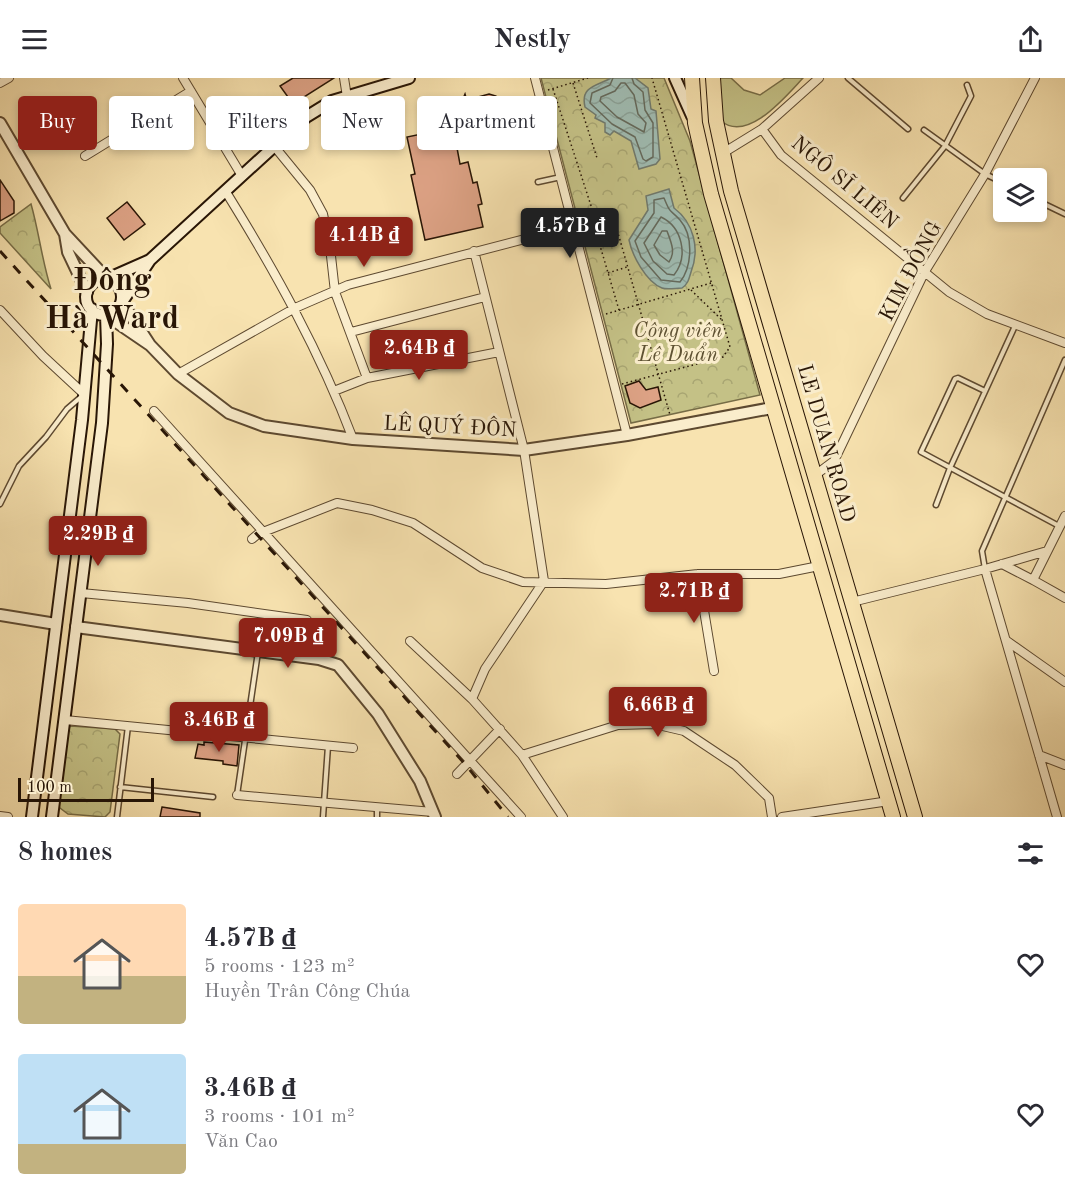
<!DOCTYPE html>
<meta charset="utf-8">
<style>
:root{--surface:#fff;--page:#f7f7f7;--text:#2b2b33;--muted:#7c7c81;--accent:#8f2418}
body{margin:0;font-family:"Old Standard TT",serif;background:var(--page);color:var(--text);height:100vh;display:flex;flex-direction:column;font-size:22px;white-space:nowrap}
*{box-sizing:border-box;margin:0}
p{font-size:20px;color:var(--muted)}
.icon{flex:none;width:33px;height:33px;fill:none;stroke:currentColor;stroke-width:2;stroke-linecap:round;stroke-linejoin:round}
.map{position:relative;height:739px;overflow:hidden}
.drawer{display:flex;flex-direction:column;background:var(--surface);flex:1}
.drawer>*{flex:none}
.hud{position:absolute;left:18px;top:18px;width:600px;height:54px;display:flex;gap:12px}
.controls{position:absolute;left:993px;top:90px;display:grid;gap:12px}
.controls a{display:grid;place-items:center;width:54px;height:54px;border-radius:6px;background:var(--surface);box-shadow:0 3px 9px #0003;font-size:30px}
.scale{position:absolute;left:18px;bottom:15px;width:136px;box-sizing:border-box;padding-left:6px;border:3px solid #291606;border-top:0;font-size:16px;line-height:21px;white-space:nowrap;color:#291606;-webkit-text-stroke:4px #faedcc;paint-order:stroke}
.price{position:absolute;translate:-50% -51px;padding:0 14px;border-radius:6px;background:var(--accent);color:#fff;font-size:20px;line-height:39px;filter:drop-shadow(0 2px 3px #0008)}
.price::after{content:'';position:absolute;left:50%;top:36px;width:18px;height:14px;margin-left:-9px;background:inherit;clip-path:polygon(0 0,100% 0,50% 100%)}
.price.selected{background:#222;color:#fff}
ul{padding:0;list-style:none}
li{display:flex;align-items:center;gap:18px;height:150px;padding:0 18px}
li span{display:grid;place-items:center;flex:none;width:168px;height:120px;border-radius:6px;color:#555}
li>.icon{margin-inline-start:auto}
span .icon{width:72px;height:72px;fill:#fffc;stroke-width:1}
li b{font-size:26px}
h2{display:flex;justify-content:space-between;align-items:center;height:72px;padding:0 18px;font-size:26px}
.pill{padding:0 21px;border-radius:6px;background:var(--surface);box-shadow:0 3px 9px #0003;font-size:21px;line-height:54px}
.pill.selected{background:var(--accent);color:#fff}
header{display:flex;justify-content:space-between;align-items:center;height:78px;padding:0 18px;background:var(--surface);font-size:27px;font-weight:700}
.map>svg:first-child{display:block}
</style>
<header><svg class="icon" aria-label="menu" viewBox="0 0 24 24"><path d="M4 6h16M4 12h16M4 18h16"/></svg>Nestly<svg class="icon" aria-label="share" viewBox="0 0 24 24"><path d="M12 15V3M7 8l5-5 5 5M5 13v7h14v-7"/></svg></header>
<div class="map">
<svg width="1065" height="739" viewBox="0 0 1065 739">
<defs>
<pattern id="forest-crowns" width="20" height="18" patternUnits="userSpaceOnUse" patternTransform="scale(1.5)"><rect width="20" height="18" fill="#c4c186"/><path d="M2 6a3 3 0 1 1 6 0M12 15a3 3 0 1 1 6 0" fill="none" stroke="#a8a572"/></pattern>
<pattern id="water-waves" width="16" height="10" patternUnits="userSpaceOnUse" patternTransform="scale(1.5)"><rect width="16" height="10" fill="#a0bdb4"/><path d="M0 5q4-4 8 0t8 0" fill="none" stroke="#8aa299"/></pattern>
</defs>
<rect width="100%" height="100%" fill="#f8e3b0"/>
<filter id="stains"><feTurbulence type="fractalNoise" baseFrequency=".00333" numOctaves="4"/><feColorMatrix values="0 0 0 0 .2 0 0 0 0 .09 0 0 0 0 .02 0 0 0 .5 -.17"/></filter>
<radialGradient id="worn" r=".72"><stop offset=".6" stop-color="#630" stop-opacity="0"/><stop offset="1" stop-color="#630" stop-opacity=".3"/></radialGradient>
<!-- green -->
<path fill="#c4c186" stroke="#766c46" stroke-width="1.5" d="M716,0H731L744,12L760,17L785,0H803C786,18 748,65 721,43Z"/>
<!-- forest -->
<path fill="url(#forest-crowns)" stroke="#766c46" stroke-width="1.5" d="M541,0H664L690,63L760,317L631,345Z
M31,126C39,154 42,183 51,211L0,155V149Z
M71,648L115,651L120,656L110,734L105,739L68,736L56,727L67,651Z"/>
<!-- water -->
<path fill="url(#water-waves)" stroke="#707a6e" stroke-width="1.5" d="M611,0H635L648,10L651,31L656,33L660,81L656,86L639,91L631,63L614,53L610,57L605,54V45L595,40L596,37L585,29C580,8 597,8 611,0Z
M669,111L674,130C694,145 700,171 691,194C689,201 688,206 682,210C676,210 667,212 662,210C646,204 632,177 629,162L648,132L646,118Z"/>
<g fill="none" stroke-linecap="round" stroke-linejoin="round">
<!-- shore -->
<path stroke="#646a5d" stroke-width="1.5" d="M613,0L610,7L592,15L590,25L612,46L635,59L643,81L646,83L653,79V45L645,32L643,14L634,6L632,0
M621,5H625L634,17L638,36L646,45L644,54L617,39L600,23L601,19L615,13Z
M664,120C671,137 669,130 680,142C694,158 692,189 680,204L661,202L641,179L635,163L654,135V122Z
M661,139C682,149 689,178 674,197L667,196L653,183L644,165Z
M662,153H667C671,164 676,174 669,184L660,177L654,167Z"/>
</g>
<!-- building -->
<path fill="#dda285" stroke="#291606" stroke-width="1.5" d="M293,0H334L293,26L280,8Z
M465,16L474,49L456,54L459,70H457L460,86L468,84L473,105L477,104L482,126L478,127L483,149L425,162L411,97L415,96L407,59L441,52L437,33L460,28Z
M489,16L496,18L504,47L489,50L478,19Z
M0,102L14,123V135L0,143Z
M127,124L145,146L124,162L107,140Z
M639,303L646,312L658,309L661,322L640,330L630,325L625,308Z
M204,664L239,667L237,688L223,686V683L195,680L198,666L204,667Z
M162,729L200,735V739H160Z"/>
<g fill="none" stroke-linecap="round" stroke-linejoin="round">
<defs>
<path id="service" d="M848,0L908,51
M924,52L985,96L1004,105
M538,104L561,99
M903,120L945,68L971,18L967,7
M1036,122L1065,136
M985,313L958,300L955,301L921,374L1059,448
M0,426L19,388L46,359L67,331L81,319
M936,427L950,390L1015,248
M985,491L982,473L1065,282
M120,709L213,719
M237,717L258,574
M117,739L128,648
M323,739L328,668
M377,739V730"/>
<path id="minor" d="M183,0L242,98
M344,0L347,19
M535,0L627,357
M0,5L9,0
M762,51L781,77L949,214L987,236L1065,265
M274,68L310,112L323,136L330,169L335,214L367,300
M723,75L762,51L819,0
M85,78L191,13
M226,114C275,193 320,274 353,361
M474,173L524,372L544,503L485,591L472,621L522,677L563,739
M0,232L43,278L84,316
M351,254L485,219
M178,296L295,230L348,207L575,148
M334,313L367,300L499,274
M154,333L521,739
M814,398L834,383L924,195L985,96L1035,0
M252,461L258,456L337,425L372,432L413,445L482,490L523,504L606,506L698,496H779L819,488
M1002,486L1033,502L1065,438
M985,491L1057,739
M698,496L714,593
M1033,502L1065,520
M81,515L188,525L307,542
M852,524L985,491L1047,473
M410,563L472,621
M1007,563L1065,604
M65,642L353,670
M522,677L618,647L654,646L684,653L735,687L769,720L772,739
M1039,677L1065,687
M457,696L500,651
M237,717L433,734
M0,738L8,739
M782,739L889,723"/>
<path id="tertiary" d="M0,45L65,156L107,201
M65,156L68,174L87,214
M122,224L150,267
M106,237L150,267L178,296L229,335L264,348L353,361L524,372L627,357L772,330
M0,537L56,546
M76,549L319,581L338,587L378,636L420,703L435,739"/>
<path id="secondary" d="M675,0L692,38
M107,201L150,182
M86 219a18 18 0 1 1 36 0a18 18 0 1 1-36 0Z
M122,224L150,182L306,39L332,23L409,0
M32,739L82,342L92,231
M52,739L102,345L107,266L106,237"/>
<path id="trunk" d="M692,0L695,45L711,116L893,739
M713,0L716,43L731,113L915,739"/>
</defs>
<!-- service casing -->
<use href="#service" stroke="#5d4930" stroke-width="7"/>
<!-- minor casing -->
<use href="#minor" stroke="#5d4930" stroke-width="10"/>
<!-- tertiary casing -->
<use href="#tertiary" stroke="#5d4930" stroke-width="14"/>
<!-- secondary casing -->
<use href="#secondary" stroke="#291606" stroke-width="14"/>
<!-- trunk casing -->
<use href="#trunk" stroke="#291606" stroke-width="16"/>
<!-- path -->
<path stroke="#291606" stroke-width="1.5" stroke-dasharray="1.5 3" stroke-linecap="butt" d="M573,5L597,80
M553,11L596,143L601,171L619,232
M548,12L588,0
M616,148L670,337
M608,195L627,189
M691,212L722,242
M606,236L711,205
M622,306L723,279L730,269L652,0"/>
<!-- service -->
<use href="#service" stroke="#faedcc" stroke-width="4"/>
<!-- minor -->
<use href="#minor" stroke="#faedcc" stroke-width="8"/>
<!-- tertiary -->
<use href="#tertiary" stroke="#faedcc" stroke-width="10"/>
<!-- secondary -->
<use href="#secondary" stroke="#faedcc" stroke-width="10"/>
<!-- trunk -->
<use href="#trunk" stroke="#f8e3b0" stroke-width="14"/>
<!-- rail -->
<path stroke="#291606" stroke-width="3" stroke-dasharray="10 10" stroke-linecap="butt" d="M0,173L465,686L508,739"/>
</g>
<g text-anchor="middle" stroke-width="6" stroke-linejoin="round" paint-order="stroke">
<!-- street labels -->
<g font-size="21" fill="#291606" stroke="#faedcc">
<text transform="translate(845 104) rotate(40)" y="7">NGÔ SĨ LIÊN</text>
<text transform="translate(910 193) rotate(-62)" y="7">KIM ĐỒNG</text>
<text transform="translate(450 348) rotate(3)" y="7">LÊ QUÝ ĐÔN</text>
<text transform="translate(827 365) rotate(74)" y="7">LE DUAN ROAD</text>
</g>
<!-- park labels -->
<g font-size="21" font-style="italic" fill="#5f5233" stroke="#faedcc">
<text x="678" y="259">Công viên<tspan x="678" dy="24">Lê Duẩn</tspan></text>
</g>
<!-- town labels -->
<g font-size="33" font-weight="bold" fill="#291606" stroke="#faedcc">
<text x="112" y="212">Đông<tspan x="112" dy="38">Hà Ward</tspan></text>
</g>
</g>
<rect width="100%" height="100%" filter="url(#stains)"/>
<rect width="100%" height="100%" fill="url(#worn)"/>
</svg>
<div class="controls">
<a><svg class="icon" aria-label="layers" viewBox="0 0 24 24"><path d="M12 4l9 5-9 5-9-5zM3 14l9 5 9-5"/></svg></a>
</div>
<div class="scale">100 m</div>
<b class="price selected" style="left:570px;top:181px">4.57B ₫</b>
<b class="price" style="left:364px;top:190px">4.14B ₫</b>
<b class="price" style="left:419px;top:303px">2.64B ₫</b>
<b class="price" style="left:98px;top:489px">2.29B ₫</b>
<b class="price" style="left:694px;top:546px">2.71B ₫</b>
<b class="price" style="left:288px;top:591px">7.09B ₫</b>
<b class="price" style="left:658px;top:660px">6.66B ₫</b>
<b class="price" style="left:219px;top:675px">3.46B ₫</b>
<div class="hud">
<a class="pill selected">Buy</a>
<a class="pill">Rent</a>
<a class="pill">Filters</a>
<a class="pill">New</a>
<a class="pill">Apartment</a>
</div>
</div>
<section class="drawer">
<h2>8 homes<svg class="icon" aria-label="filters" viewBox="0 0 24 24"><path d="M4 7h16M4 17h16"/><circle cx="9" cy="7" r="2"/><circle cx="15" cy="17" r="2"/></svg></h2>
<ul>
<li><span style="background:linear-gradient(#ffd9b3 60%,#c2b280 0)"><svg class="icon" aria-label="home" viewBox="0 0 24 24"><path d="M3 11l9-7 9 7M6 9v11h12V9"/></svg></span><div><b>4.57B ₫</b><p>5 rooms · 123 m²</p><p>Huyền Trân Công Chúa</p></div><svg class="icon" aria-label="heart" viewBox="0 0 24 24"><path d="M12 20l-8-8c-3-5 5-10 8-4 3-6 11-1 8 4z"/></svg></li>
<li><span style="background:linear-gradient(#bfe0f5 75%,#c2b280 0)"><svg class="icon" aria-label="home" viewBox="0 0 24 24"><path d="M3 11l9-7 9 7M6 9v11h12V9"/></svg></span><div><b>3.46B ₫</b><p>3 rooms · 101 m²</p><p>Văn Cao</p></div><svg class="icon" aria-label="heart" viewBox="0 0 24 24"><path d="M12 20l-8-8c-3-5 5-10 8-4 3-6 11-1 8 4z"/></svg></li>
</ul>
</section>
